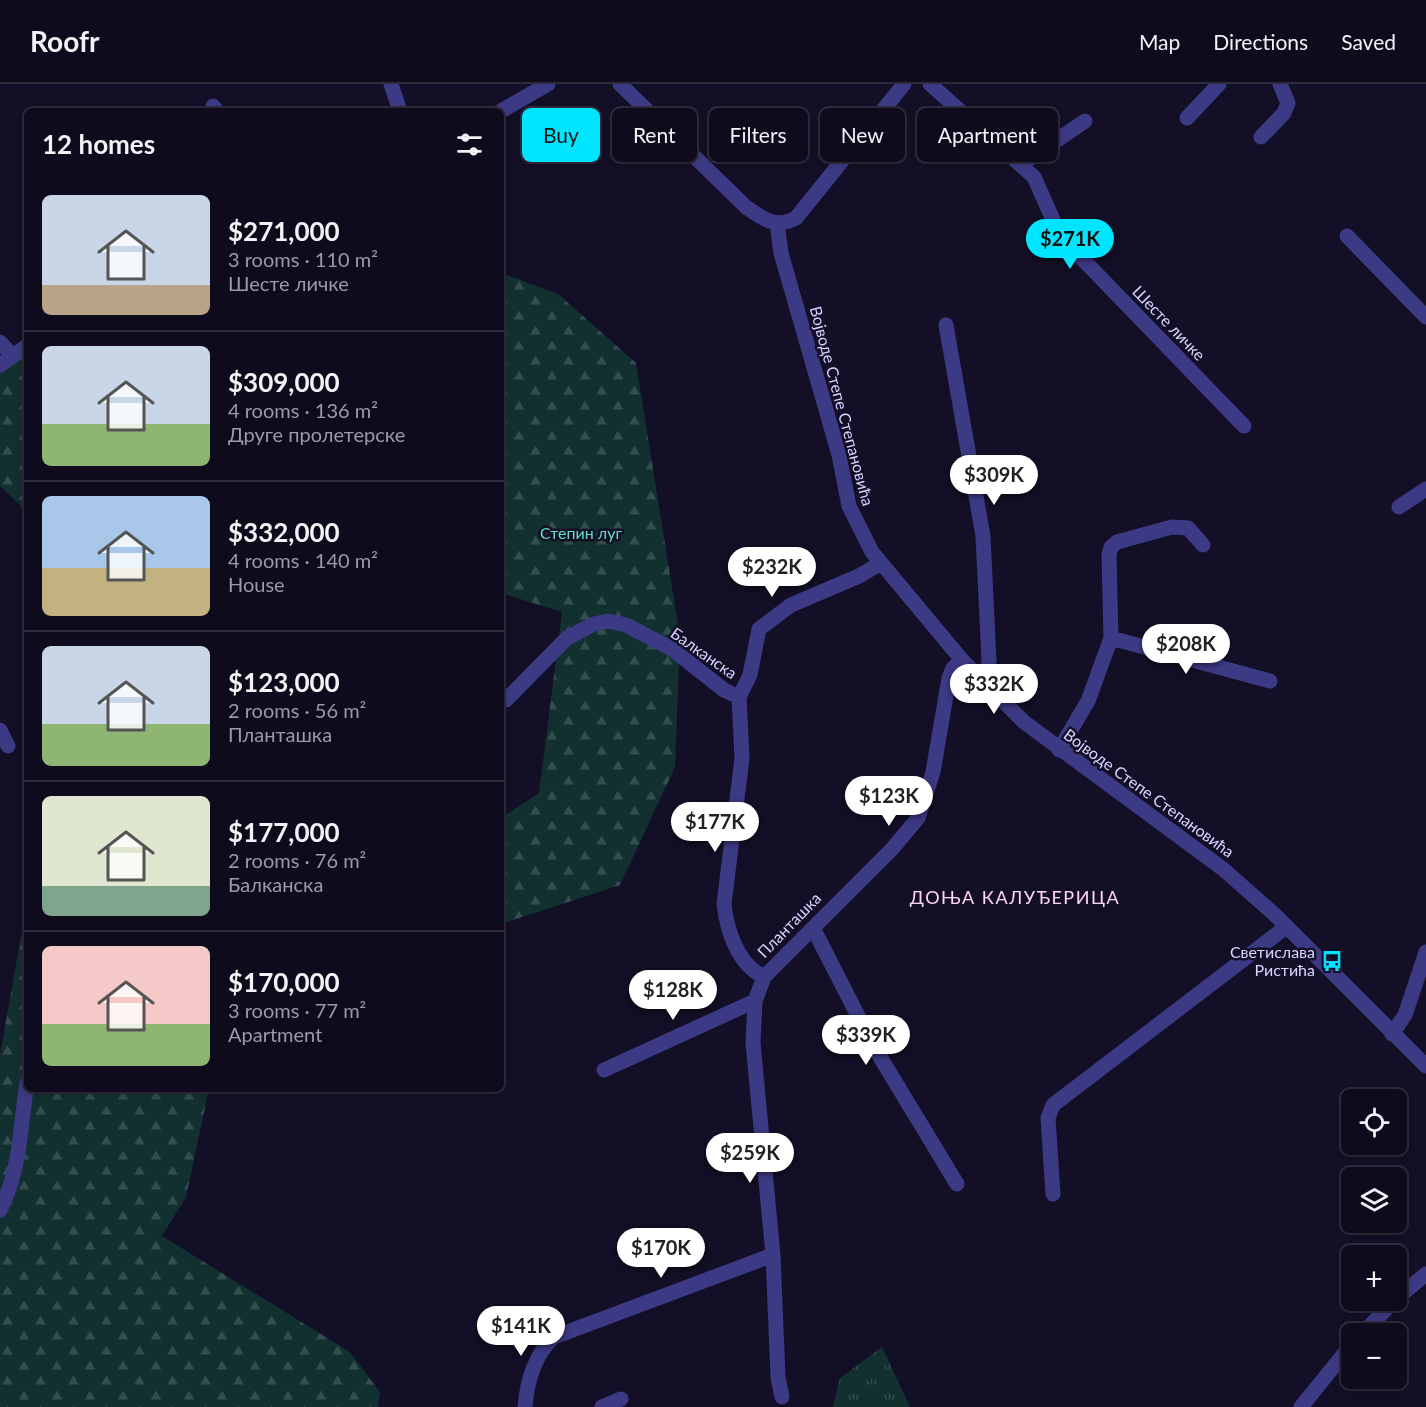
<!DOCTYPE html>
<meta charset="utf-8">
<style>
:root{--surface:#0e0b1c;--page:#171425;--text:#f1f3f6;--muted:#9b9ba3;--line:#2e2b3b;--accent:#00e5ff}
body{margin:0;font-family:Lato,sans-serif;background:var(--page);color:var(--text);height:100vh;display:flex;flex-direction:column;font-size:22px;white-space:nowrap}
*{box-sizing:border-box;margin:0}
p{font-size:20px;color:var(--muted)}
.icon{flex:none;width:33px;height:33px;fill:none;stroke:currentColor;stroke-width:2;stroke-linecap:round;stroke-linejoin:round}
.map{position:relative;flex:1;overflow:hidden}
.panel{position:absolute;left:24px;top:24px;width:480px;height:984px;display:flex;flex-direction:column;background:var(--surface);border-radius:9px;box-shadow:0 3px 9px #0003,0 0 0 2px var(--line)}
.panel>*{flex:none}
.top-card{position:absolute;left:522px;top:24px;width:570px;height:54px;display:flex;gap:12px}
.fabs{position:absolute;left:1341px;top:1005px;display:grid;gap:12px}
.fabs a{display:grid;place-items:center;width:66px;height:66px;border-radius:9px;background:var(--surface);box-shadow:0 3px 9px #0003,0 0 0 2px var(--line);font-size:30px}
.price{position:absolute;translate:-50% -51px;padding:0 14px;border-radius:21px;background:#fff;color:#222;font-size:20px;line-height:39px;filter:drop-shadow(0 2px 3px #0008)}
.price::after{content:'';position:absolute;left:50%;top:36px;width:18px;height:14px;margin-left:-9px;background:inherit;clip-path:polygon(0 0,100% 0,50% 100%)}
.price.selected{background:var(--accent);color:#111}
ul{padding:0;list-style:none}
li{display:flex;align-items:center;gap:18px;height:150px;padding:0 18px}
li+li{border-top:2px solid var(--line)}
li span{display:grid;place-items:center;flex:none;width:168px;height:120px;border-radius:9px;color:#555}
li>.icon{margin-inline-start:auto}
span .icon{width:72px;height:72px;fill:#fffc;stroke-width:1}
li b{font-size:26px}
h2{display:flex;justify-content:space-between;align-items:center;height:72px;padding:0 18px;font-size:26px}
.pill{padding:0 21px;border-radius:9px;background:var(--surface);box-shadow:0 3px 9px #0003,0 0 0 2px var(--line);font-size:21px;line-height:54px}
.pill.selected{background:var(--accent);color:#111}
header{display:flex;align-items:center;gap:36px;box-sizing:border-box;height:84px;padding:0 30px;background:var(--surface);border-bottom:2px solid var(--line)}
header strong{font-size:28px}
nav{display:flex;gap:33px;margin-inline-start:auto;font-size:21px}
.map>svg:first-child{display:block}
</style>
<header>
<strong>Roofr</strong>
<nav><a>Map</a><a>Directions</a><a>Saved</a></nav>
</header>
<div class="map">
<svg width="1426" height="1323" viewBox="0 0 1426 1323">
<defs>
<pattern id="grass-tufts" width="24" height="20" patternUnits="userSpaceOnUse" patternTransform="scale(1.5)"><rect width="24" height="20" fill="#12302f"/><path d="M3 7l-1-3M5 7V3M7 7l1-3M15 17l-1-3M17 17v-4M19 17l1-3" fill="none" stroke="#344d4e"/></pattern>
<pattern id="forest-firs" width="22" height="20" patternUnits="userSpaceOnUse" patternTransform="scale(1.5)"><rect width="22" height="20" fill="#12302f"/><path d="M5 1l3.5 6h-7zM16 11l3.5 6h-7z" fill="#344d4e"/></pattern>
</defs>
<rect width="100%" height="100%" fill="#130f26"/>
<!-- grass -->
<path fill="url(#grass-tufts)" d="M882,1263L910,1323H833L840,1294Z"/>
<!-- forest -->
<path fill="url(#forest-firs)" d="M501,189L558,210L636,279L680,553L675,683L620,801L501,840V734L539,709L562,528L501,509Z
M27,262V434L19,420L0,402V285Z
M27,818V1005H209L186,1113L162,1152L350,1268L380,1308L378,1323H0V971Z"/>
<g fill="none" stroke-linecap="round" stroke-linejoin="round">
<!-- minor -->
<path stroke="#3d3a85" stroke-width="15" d="M391,0L400,27
M620,0L746,123C763,135 776,145 796,134L904,0
M930,0L1034,93L1058,147L1067,159L1244,342
M213,22L217,27
M501,27L548,0
M1187,34L1219,0
M1261,53L1284,29L1288,19L1280,0
M1022,80L1085,37
M777,139L781,169L839,371L849,422L872,468L962,576L1024,638L1223,785L1274,830L1426,982
M1347,152L1426,233
M946,241L983,452L989,577L987,585L980,593
M0,258L12,271
M0,281L27,262
M1399,423L1426,405
M1111,554L1270,597
M501,617L506,616L567,554L594,540L608,537L626,541L672,565L724,606L739,613
M0,646L8,662
M1059,666L1088,617L1111,554L1109,471L1111,463L1117,458L1172,443L1188,444L1203,461
M813,844L874,963L957,1100
M764,893C738,881 727,847 724,820L742,674L739,613L750,591L759,545L791,521L859,492L881,479
M1392,950L1405,931L1426,868
M604,986L755,917
M1053,1110L1048,1034L1053,1021L1286,843
M0,1126C21,1085 20,1043 27,999
M1396,1215L1426,1190
M1362,1250L1395,1216
M782,1313L778,1293L773,1171L753,959L755,917L764,893L892,765L918,734L933,688L949,594L953,584L962,576
M525,1323C527,1298 535,1270 554,1253L773,1171
M602,1323L621,1315
M1301,1323L1352,1260"/>
</g>
<!-- icons -->
<defs>
<symbol id="bus-bare" viewBox="-9 -9 18 18"><path d="M-5-6H5V4H4V6H2V4H-2V6H-4V4H-5ZM-3.5-4V0h7V-4ZM-3.5 1.2v1.5H-2V1.2ZM2 1.2v1.5H3.5V1.2Z" fill="#00e5ff" stroke="#130f26" stroke-width="2.5" paint-order="stroke"/></symbol>
</defs>
<g fill-rule="evenodd">
<use href="#bus-bare" x="1317" y="862" width="30" height="30"/>
</g>
<g text-anchor="middle" stroke-width="5" stroke-linejoin="round" paint-order="stroke">
<!-- street labels -->
<g font-size="16" fill="#d9d4ff" stroke="#130f26">
<text transform="translate(1169 239) rotate(46)" y="6">Шесте личке</text>
<text transform="translate(842 322) rotate(75)" y="6">Војводе Степе Степановића</text>
<text transform="translate(704 569) rotate(35)" y="6">Балканска</text>
<text transform="translate(1149 709) rotate(36)" y="6">Војводе Степе Степановића</text>
<text transform="translate(789 841) rotate(-46)" y="6">Планташка</text>
</g>
<!-- park labels -->
<g font-size="16" fill="#5fe0c0" stroke="#130f26">
<text x="581" y="455">Степин луг</text>
</g>
<!-- poi labels -->
<g font-size="16" fill="#d9d4ff" stroke="#130f26" text-anchor="end">
<text x="1315" y="874">Светислава<tspan x="1315" dy="18">Ристића</tspan></text>
</g>
<!-- neighbourhood labels -->
<g font-size="18" letter-spacing="1.5" fill="#ffd6f0" stroke="#130f26">
<text x="1015" y="820">ДОЊА КАЛУЂЕРИЦА</text>
</g>
</g>
</svg>
<div class="fabs">
<a><svg class="icon" aria-label="locate" viewBox="0 0 24 24"><circle cx="12" cy="12" r="6"/><path d="M12 2v4M12 18v4M2 12h4M18 12h4"/></svg></a>
<a><svg class="icon" aria-label="layers" viewBox="0 0 24 24"><path d="M12 4l9 5-9 5-9-5zM3 14l9 5 9-5"/></svg></a>
<a>+</a>
<a>−</a>
</div>
<b class="price selected" style="left:1070px;top:186px">$271K</b>
<b class="price" style="left:994px;top:422px">$309K</b>
<b class="price" style="left:772px;top:514px">$232K</b>
<b class="price" style="left:1186px;top:591px">$208K</b>
<b class="price" style="left:994px;top:631px">$332K</b>
<b class="price" style="left:889px;top:743px">$123K</b>
<b class="price" style="left:715px;top:769px">$177K</b>
<b class="price" style="left:673px;top:937px">$128K</b>
<b class="price" style="left:866px;top:982px">$339K</b>
<b class="price" style="left:750px;top:1100px">$259K</b>
<b class="price" style="left:661px;top:1195px">$170K</b>
<b class="price" style="left:521px;top:1273px">$141K</b>
<div class="top-card">
<a class="pill selected">Buy</a>
<a class="pill">Rent</a>
<a class="pill">Filters</a>
<a class="pill">New</a>
<a class="pill">Apartment</a>
</div>
<section class="panel">
<h2>12 homes<svg class="icon" aria-label="filters" viewBox="0 0 24 24"><path d="M4 7h16M4 17h16"/><circle cx="9" cy="7" r="2"/><circle cx="15" cy="17" r="2"/></svg></h2>
<ul>
<li><span style="background:linear-gradient(#c9d6e8 75%,#b9a48a 0)"><svg class="icon" aria-label="home" viewBox="0 0 24 24"><path d="M3 11l9-7 9 7M6 9v11h12V9"/></svg></span><div><b>$271,000</b><p>3 rooms · 110 m²</p><p>Шесте личке</p></div></li>
<li><span style="background:linear-gradient(#c9d6e8 65%,#8fb573 0)"><svg class="icon" aria-label="home" viewBox="0 0 24 24"><path d="M3 11l9-7 9 7M6 9v11h12V9"/></svg></span><div><b>$309,000</b><p>4 rooms · 136 m²</p><p>Друге пролетерске</p></div></li>
<li><span style="background:linear-gradient(#a9c7e8 60%,#c2b280 0)"><svg class="icon" aria-label="home" viewBox="0 0 24 24"><path d="M3 11l9-7 9 7M6 9v11h12V9"/></svg></span><div><b>$332,000</b><p>4 rooms · 140 m²</p><p>House</p></div></li>
<li><span style="background:linear-gradient(#c9d6e8 65%,#8fb573 0)"><svg class="icon" aria-label="home" viewBox="0 0 24 24"><path d="M3 11l9-7 9 7M6 9v11h12V9"/></svg></span><div><b>$123,000</b><p>2 rooms · 56 m²</p><p>Планташка</p></div></li>
<li><span style="background:linear-gradient(#dfe7d0 75%,#7fa58c 0)"><svg class="icon" aria-label="home" viewBox="0 0 24 24"><path d="M3 11l9-7 9 7M6 9v11h12V9"/></svg></span><div><b>$177,000</b><p>2 rooms · 76 m²</p><p>Балканска</p></div></li>
<li><span style="background:linear-gradient(#f6c9c9 65%,#8fb573 0)"><svg class="icon" aria-label="home" viewBox="0 0 24 24"><path d="M3 11l9-7 9 7M6 9v11h12V9"/></svg></span><div><b>$170,000</b><p>3 rooms · 77 m²</p><p>Apartment</p></div></li>
</ul>
</section>
</div>
